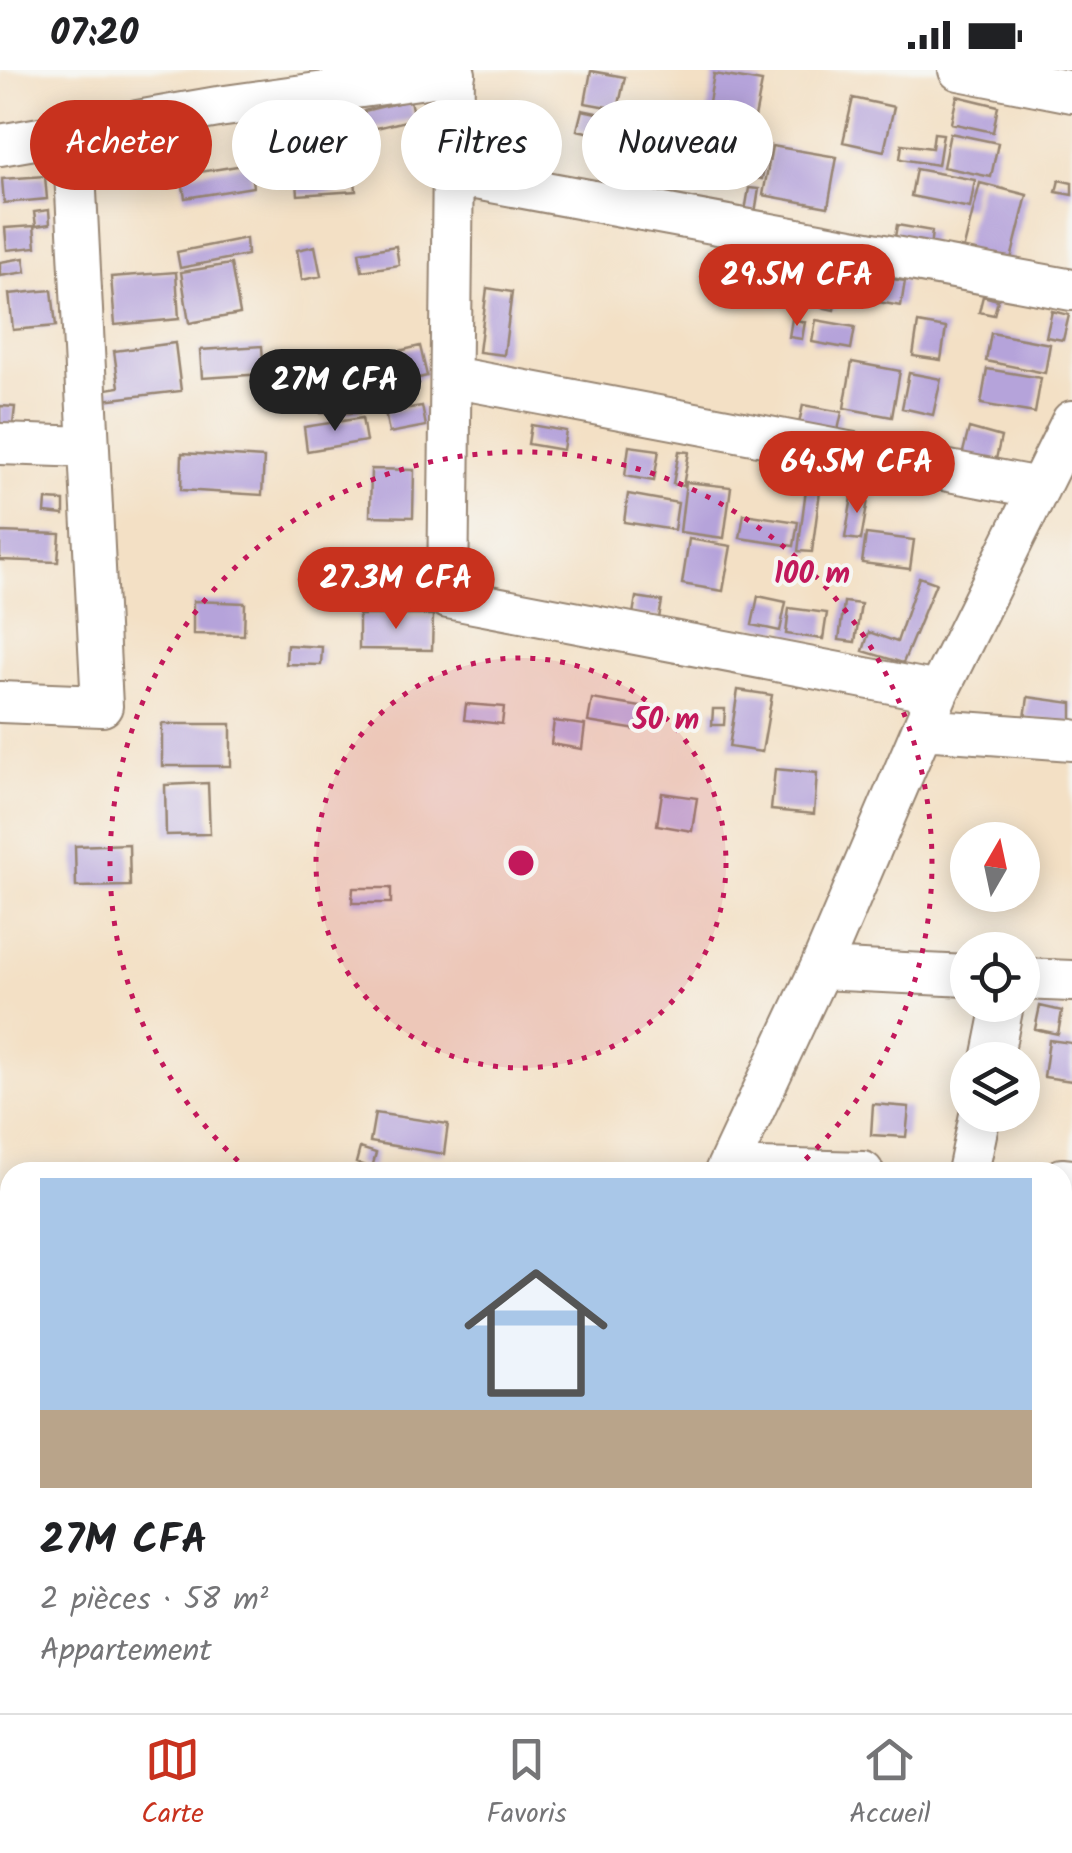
<!DOCTYPE html>
<html lang="fr">
<meta charset="utf-8">
<style>
:root{--surface:#fff;--page:#f2f2f2;--text:#202124;--muted:#757577;--line:#e0e0e0;--accent:#c8321e}
body{margin:0;font-family:Kalam,sans-serif;background:var(--page);color:var(--text);height:100vh;display:flex;flex-direction:column;font-size:38px;white-space:nowrap}
*{box-sizing:border-box;margin:0}
p{font-size:32px;color:var(--muted)}
.icon{flex:none;width:55px;height:55px;fill:none;stroke:currentColor;stroke-width:2;stroke-linecap:round;stroke-linejoin:round}
.map{position:relative;flex:1;overflow:hidden}
.panel{position:absolute;left:0px;top:1092px;width:1072px;height:552px;display:flex;flex-direction:column;background:var(--surface);border-radius:30px 30px 0 0;box-shadow:0 5px 25px #0003}
.panel>*{flex:none}
.hud{position:absolute;left:30px;top:30px;width:1012px;height:90px;display:flex;gap:20px}
.needle{width:65px;rotate:9deg}
.tools{position:absolute;left:950px;top:752px;display:grid;gap:20px}
.tools a{display:grid;place-items:center;width:90px;height:90px;border-radius:50%;background:var(--surface);box-shadow:0 5px 25px #0003;font-size:50px}
.price{position:absolute;translate:-50% -85px;padding:0 22px;border-radius:35px;background:var(--accent);color:#fff;font-size:32px;line-height:65px;filter:drop-shadow(0 2px 5px #0008)}
.price::after{content:'';position:absolute;left:50%;top:60px;width:30px;height:22px;margin-left:-15px;background:inherit;clip-path:polygon(0 0,100% 0,50% 100%)}
.price.active{background:#222;color:#fff}
ul{padding:0;list-style:none}
li{display:grid;align-content:center;gap:20px;height:530px;padding:0 40px}
li span{display:grid;place-items:center;height:310px;border-radius:0px;color:#555}
li>.icon{margin-inline-start:auto}
span .icon{width:180px;height:180px;fill:#fffc;stroke-width:1}
li b{font-size:42px}
.chip{padding:0 35px;border-radius:45px;background:var(--surface);box-shadow:0 5px 25px #0003;font-size:35px;line-height:90px}
.chip.active{background:var(--accent);color:#fff}
.status{display:flex;justify-content:space-between;align-items:center;height:70px;padding:0 50px;background:var(--surface);direction:ltr}
.status svg{height:28px;fill:currentColor}
.tab-bar{display:flex;justify-content:space-around;align-items:center;height:140px;border-top:2px solid var(--line);background:var(--surface);font-size:28px;color:var(--muted)}
.tab-bar a{display:grid;justify-items:center;gap:5px}
.tab-bar .active{color:var(--accent)}
.map>svg:first-child{display:block}
</style>
<div class="status"><b>07:20</b><svg viewBox="0 0 49 12"><path d="M0 12V9h3v3zM5 12V6h3v6zM10 12V3h3v9zM15 12V0h3v12zM26 1h20v11H26zM47 4h2v5h-2z"/></svg></div>
<div class="map">
<svg width="1072" height="1643" viewBox="0 0 1072 1643">
<rect width="100%" height="100%" fill="#f6f6f2"/>
<filter id="ink" filterUnits="userSpaceOnUse"><feTurbulence type="fractalNoise" baseFrequency=".01" numOctaves="2"/><feDisplacementMap in="SourceGraphic" scale="20" xChannelSelector="R" yChannelSelector="G"/><feConvolveMatrix kernelMatrix="1 2 1 2 8 2 1 2 1" color-interpolation-filters="sRGB"/></filter>
<filter id="wash" filterUnits="userSpaceOnUse"><feTurbulence type="fractalNoise" baseFrequency=".0048" numOctaves="4" result="noise"/><feDisplacementMap in="SourceGraphic" scale="40" xChannelSelector="R" yChannelSelector="G"/><feGaussianBlur stdDeviation="2.25" result="paint"/><feColorMatrix in="noise" values="0 0 0 0 0 0 0 0 0 0 0 0 0 0 0 0 0 1.4 0 .05"/><feComposite in="paint" operator="in"/></filter>
<g filter="url(#wash)">
<rect width="100%" height="100%" fill="#f3e0c5"/>
<g id="blocks">
<!-- building -->
<path fill="#b5a3da" d="M591,1L625,7L618,39L585,33Z
M714,4L762,12L752,63L705,55Z
M957,26L998,36L993,62L951,53Z
M853,28L894,37L884,81L843,72Z
M410,30L414,49L368,60L364,41Z
M582,40L635,51L631,71L577,60Z
M357,45L359,77L336,79L335,69L308,71L306,50Z
M934,63L943,64L938,95L900,89L902,74L932,78Z
M950,63L998,73L991,107L943,97Z
M721,67L768,76L762,109L714,100Z
M611,70L627,73L621,109L604,106Z
M172,76L176,100L126,109L122,84Z
M772,76L837,87L828,137L763,125Z
M353,83L356,121L298,125L295,88Z
M693,93L708,95L705,122L689,120Z
M250,94L253,117L185,128L181,105Z
M916,99L975,110L970,138L911,126Z
M45,106L47,129L4,133L2,109Z
M623,109L653,114L651,129L621,125Z
M1059,110L1072,113V125L1056,122Z
M980,113L1027,125L1010,193L963,181Z
M749,118L759,119L755,143L745,141Z
M49,140L50,154L36,156L34,142Z
M897,155L932,161L930,178L894,173Z
M34,156L36,177L7,180L5,158Z
M246,168L247,185L180,198L177,182Z
M315,176L321,206L302,210L297,180Z
M396,176L399,195L362,201L359,182Z
M24,188L26,202L0,206V192Z
M231,194L240,244L189,253L181,202Z
M816,198L841,203L834,240L808,234Z
M176,202L179,249L115,255L111,207Z
M860,204L905,211L901,236L856,228Z
M487,218L512,222L504,285L479,282Z
M52,220L56,256L13,260L9,224Z
M983,226L998,230L994,245L979,242Z
M1052,241L1069,245L1063,270L1046,267Z
M792,249L805,252L802,269L789,267Z
M816,250L855,257L851,279L812,272Z
M918,253L946,258L941,290L913,286Z
M991,263L1050,274L1045,303L986,291Z
M175,273L181,321L102,330L101,320L119,317L114,281Z
M262,276L264,304L202,308L200,280Z
M420,276L427,306L373,319L365,289Z
M852,292L900,301L892,347L844,338Z
M321,295H360V343H321Z
M987,299L1041,308L1035,343L981,334Z
M909,303L941,309L933,345L902,338Z
M803,335L842,342L837,365L798,358Z
M0,336L15,337L12,364L0,363Z
M422,336L426,356L389,363L385,342Z
M362,348L366,371L307,381L304,357Z
M531,355L566,361L563,380L528,374Z
M969,358L1001,367L994,398L961,390Z
M629,376L659,380L654,411L625,406Z
M679,381L689,382L683,416L673,414Z
M182,383L264,388L262,425L181,420Z
M371,399L414,400L413,447L370,446Z
M686,412L731,417L724,468L680,462Z
M806,419L820,421L812,482L798,481Z
M853,421L869,424L861,470L845,468Z
M628,424L678,433L674,460L624,452Z
M46,430L64,431V445L45,443Z
M744,444L798,452L794,476L740,468Z
M0,462L60,464L58,492L0,490Z
M866,464L914,470L910,499L862,493Z
M689,469L731,476L723,521L682,514Z
M919,507L936,513L903,593L863,581L869,562L897,572Z
M418,513H433L434,539H419Z
M758,526L786,532L780,561L752,555Z
M636,527L662,531L659,548L633,544Z
M193,531L245,533L244,565L193,564Z
M844,532L861,534L855,572L839,570Z
M789,538L827,543L823,569L786,564Z
M359,545H433L432,580L359,579Z
M287,575L322,577L321,595L286,594Z
M738,620L772,625L762,682L729,677Z
M1028,627L1072,633V654L1025,648Z
M592,629L641,637L637,660L588,652Z
M466,634L504,637L502,654L464,650Z
M713,639H725L724,655H712Z
M554,651L585,655L582,679L551,674Z
M162,654H231V696H162Z
M775,699L817,703L814,744L771,740Z
M208,713L210,764L166,765L165,715Z
M662,723L697,728L692,761L657,755Z
M129,774L130,816L76,817L75,776Z
M353,818H391V833H352Z
M1040,936L1062,941L1058,964L1035,959Z
M1049,970L1072,973V1011L1044,1007Z
M873,1034L909,1037L906,1067L871,1065Z
M375,1043L448,1054L444,1084L370,1072Z
M360,1078L376,1083L372,1098L356,1093Z"/>
</g>
</g>
<g filter="url(#ink)">
<use href="#blocks" fill-opacity="0" stroke="#978572" stroke-width="2.5"/>
<g fill="none" stroke-linecap="round" stroke-linejoin="round">
<defs>
<path id="minor" d="M454,0L448,528L938,622
M959,0L1072,22
M0,75L218,37L455,4
M454,105L1072,220
M451,307L1039,418
M0,374L89,377
M0,632L102,636L73,62
M922,659L1072,670
M820,899L968,906
M1022,909L1072,911
M992,990L1003,935
M727,1098L863,1102
M725,1102L820,899L938,622L1072,351
M968,1102L980,1045
M1062,1109L1072,1110
M1062,1310H1072
M1062,1504L1072,1505
M486,1643L490,1635"/>
</defs>
<!-- minor casing -->
<use href="#minor" stroke="#978572" stroke-width="44"/>
<!-- minor -->
<use href="#minor" stroke="#fff" stroke-width="40"/>
</g>
</g>
<!-- distance rings -->
<circle cx="521" cy="793" r="205" fill="#c2185b" fill-opacity=".12"/>
<g fill="none" stroke="#c2185b" stroke-width="5" stroke-dasharray="5 10">
<circle cx="521" cy="793" r="205"/>
<path d="M249 1101A411 411 0 1 1 793 1101"/>
</g>
<circle cx="521" cy="793" r="15" fill="#c2185b" stroke="#f6f6f2" stroke-width="5"/>
<g font-size="30" text-anchor="middle" font-weight="bold" fill="#c2185b" stroke="#f6f6f2" stroke-width="8" stroke-linejoin="round" paint-order="stroke">
<text x="812" y="513">100 m</text>
<text x="666" y="659">50 m</text>
</g>
</svg>
<div class="tools">
<a><svg class="needle" viewBox="-14 -14 28 28"><path d="M0-13l5 13h-10z" fill="#e53935"/><path d="M0 13l5-13h-10z" fill="#757577"/></svg></a>
<a><svg class="icon" aria-label="locate" viewBox="0 0 24 24"><circle cx="12" cy="12" r="6"/><path d="M12 2v4M12 18v4M2 12h4M18 12h4"/></svg></a>
<a><svg class="icon" aria-label="layers" viewBox="0 0 24 24"><path d="M12 4l9 5-9 5-9-5zM3 14l9 5 9-5"/></svg></a>
</div>
<b class="price" style="left:797px;top:259px">29.5M CFA</b>
<b class="price active" style="left:335px;top:364px">27M CFA</b>
<b class="price" style="left:857px;top:446px">64.5M CFA</b>
<b class="price" style="left:396px;top:562px">27.3M CFA</b>
<div class="hud">
<a class="chip active">Acheter</a>
<a class="chip">Louer</a>
<a class="chip">Filtres</a>
<a class="chip">Nouveau</a>
</div>
<section class="panel">
<ul>
<li><span style="background:linear-gradient(#a9c7e8 75%,#b9a48a 0)"><svg class="icon" aria-label="home" viewBox="0 0 24 24"><path d="M3 11l9-7 9 7M6 9v11h12V9"/></svg></span><div><b>27M CFA</b><p>2 pièces · 58 m²</p><p>Appartement</p></div></li>
</ul>
</section>
</div>
<nav class="tab-bar">
<a class="active"><svg class="icon" aria-label="map" viewBox="0 0 24 24"><path d="M3 6l6-2 6 2 6-2v14l-6 2-6-2-6 2zM9 4v14M15 6v14"/></svg>Carte</a>
<a><svg class="icon" aria-label="saved" viewBox="0 0 24 24"><path d="M7 4h10v16l-5-4-5 4z"/></svg>Favoris</a>
<a><svg class="icon" aria-label="home" viewBox="0 0 24 24"><path d="M3 11l9-7 9 7M6 9v11h12V9"/></svg>Accueil</a>
</nav>
